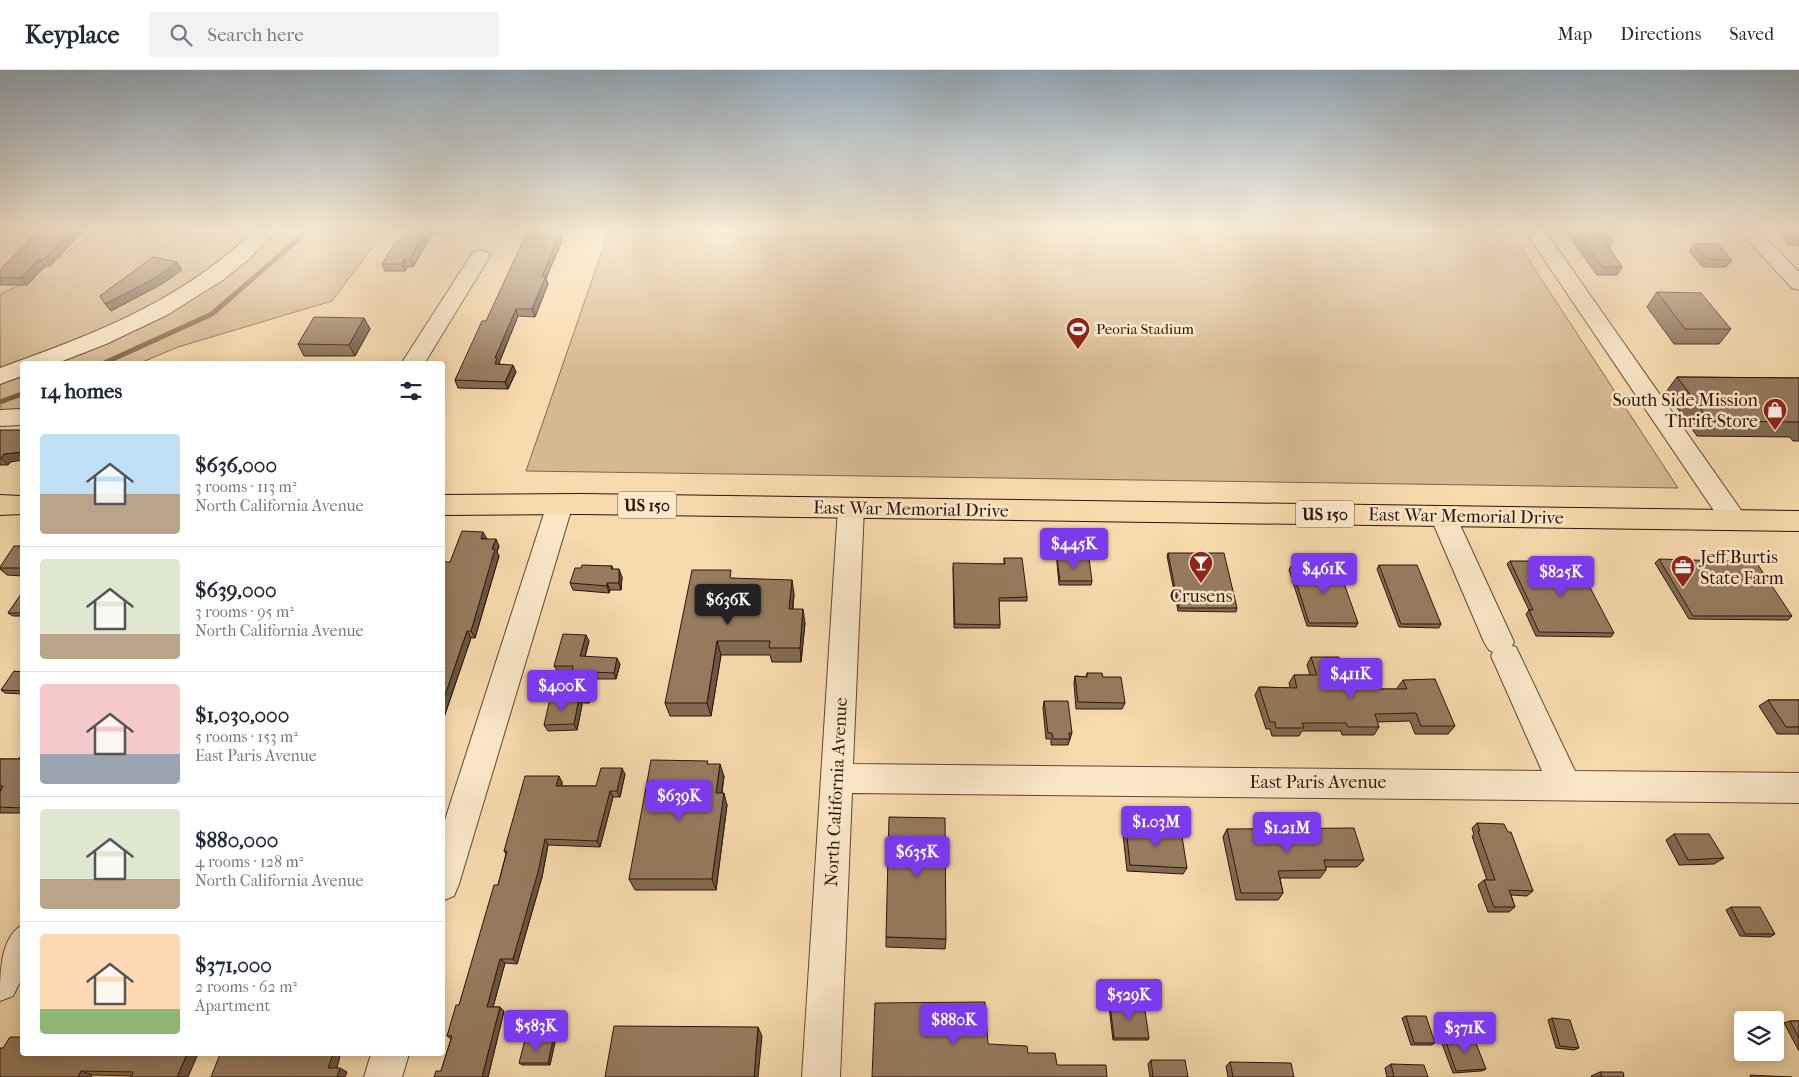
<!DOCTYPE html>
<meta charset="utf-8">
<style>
:root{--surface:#fff;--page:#f2f2f3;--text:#1f2937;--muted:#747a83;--line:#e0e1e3;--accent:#7c3aed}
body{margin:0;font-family:"IM FELL French Canon",serif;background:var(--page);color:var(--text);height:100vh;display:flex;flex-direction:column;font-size:19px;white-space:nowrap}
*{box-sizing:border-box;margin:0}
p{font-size:16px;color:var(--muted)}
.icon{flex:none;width:28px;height:28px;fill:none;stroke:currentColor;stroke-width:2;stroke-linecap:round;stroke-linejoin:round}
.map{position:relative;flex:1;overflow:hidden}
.panel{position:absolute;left:20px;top:291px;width:425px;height:695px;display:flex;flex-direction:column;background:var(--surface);border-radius:5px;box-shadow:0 2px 12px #0003}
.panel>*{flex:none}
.controls{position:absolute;left:1734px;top:941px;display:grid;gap:10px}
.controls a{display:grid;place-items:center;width:50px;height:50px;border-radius:5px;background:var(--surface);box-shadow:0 2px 12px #0003;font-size:25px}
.price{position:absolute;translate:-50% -42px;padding:0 11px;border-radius:5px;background:var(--accent);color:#fff;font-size:16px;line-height:32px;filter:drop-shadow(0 1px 2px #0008)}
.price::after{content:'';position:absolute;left:50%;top:30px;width:15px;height:11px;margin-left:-8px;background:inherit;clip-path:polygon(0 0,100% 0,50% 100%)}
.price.active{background:#222;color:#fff}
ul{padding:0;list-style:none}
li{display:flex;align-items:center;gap:15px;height:125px;padding:0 20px}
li+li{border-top:1px solid var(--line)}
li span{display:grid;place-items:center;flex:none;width:140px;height:100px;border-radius:5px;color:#555}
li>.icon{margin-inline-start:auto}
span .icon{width:60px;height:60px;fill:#fffc;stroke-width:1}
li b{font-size:21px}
h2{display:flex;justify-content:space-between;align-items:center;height:60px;padding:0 20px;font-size:21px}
header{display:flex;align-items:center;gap:30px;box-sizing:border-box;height:70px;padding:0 25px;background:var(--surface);border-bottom:1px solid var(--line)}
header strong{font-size:24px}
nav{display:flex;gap:28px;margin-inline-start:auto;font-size:18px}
.search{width:350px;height:45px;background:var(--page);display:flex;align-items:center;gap:12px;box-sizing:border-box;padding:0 18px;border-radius:5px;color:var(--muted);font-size:19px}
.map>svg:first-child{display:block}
</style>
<header>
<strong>Keyplace</strong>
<div class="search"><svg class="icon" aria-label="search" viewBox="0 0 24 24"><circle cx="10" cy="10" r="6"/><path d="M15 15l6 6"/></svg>Search here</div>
<nav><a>Map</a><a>Directions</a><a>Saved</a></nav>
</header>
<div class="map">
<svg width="1799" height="1007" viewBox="0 0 1799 1007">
<rect width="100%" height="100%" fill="#f7dbac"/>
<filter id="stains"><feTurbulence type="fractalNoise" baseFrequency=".004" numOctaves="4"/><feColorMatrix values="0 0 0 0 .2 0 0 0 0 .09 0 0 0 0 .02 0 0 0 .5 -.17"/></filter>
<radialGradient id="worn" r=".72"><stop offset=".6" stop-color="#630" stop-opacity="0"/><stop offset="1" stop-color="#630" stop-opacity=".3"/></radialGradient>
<!-- green -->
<path fill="#d5b991" stroke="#81664e" d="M101,158H387L332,231L178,277L138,294H22V342L0,350V224L20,215Z
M610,158H1508L1678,418L526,401Z"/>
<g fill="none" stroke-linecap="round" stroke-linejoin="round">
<!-- stream -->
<path stroke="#7d634b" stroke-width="5" d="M102,294L212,244L311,158
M0,332L22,324"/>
<defs>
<path id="minor" d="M257,158H278L250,188L223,210L167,245L106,274L55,294H22V306L0,314V298C96,263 181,232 257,158Z
M1523,158H1543L1743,443L1747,450L1743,457L1734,460L1725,457Z
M1736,158H1757L1799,202V220L1792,218Z
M480,180L487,182L490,186L424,294H401L473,182Z
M22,339V355L0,356V340Z
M560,424L569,427L573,434L459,814L454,826L442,831V759L547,434L551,427Z
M851,428L860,431L864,438L853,694L1542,701L1491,586L1493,582L1489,580L1484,572L1430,446L1434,439L1443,436L1452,439L1456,446L1514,572L1512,576L1516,577L1575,701L1799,703V733L852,723L840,1007H802L838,438L842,431Z
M22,855V908L13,926L0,931C0,903 0,868 22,855Z
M371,984H409L402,1007H364Z"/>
<path id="highway" d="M581,424L1799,441V461L581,444L442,445V425Z
M0,425L22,426V444L0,445Z"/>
</defs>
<!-- minor casing -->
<use href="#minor" stroke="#604633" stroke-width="2"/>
<!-- highway casing -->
<use href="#highway" stroke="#2d140b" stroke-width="2"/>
<!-- minor -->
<use href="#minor" fill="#fae8c9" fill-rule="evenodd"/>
<!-- highway -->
<use href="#highway" fill="#f7dbac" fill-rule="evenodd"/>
</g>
<!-- wall -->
<path fill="#816a52" stroke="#2d140b" d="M206,158H231L230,159Z
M409,158H448L445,164H432L413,197H407L405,201H385L382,194L402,171Z
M1563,158H1604L1613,170L1609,177L1622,197L1617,205H1597Z
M1774,158H1799V177L1796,175H1789Z
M80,159L82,162L50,196H45L27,215H0V208Z
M561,166L562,171L546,208L548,214L535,247L518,246L499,293L500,294L516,302L508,319L458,318L455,310L486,251Z
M1695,174L1732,190L1726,197H1703L1689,181Z
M1657,222L1731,259L1719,274H1674L1647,237Z
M364,248L370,259L355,286H304L298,274Z
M1677,307L1799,308V371H1793L1790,367L1697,366L1666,322Z
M0,360L11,392L8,395H0Z
M487,469L499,476L497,482L499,486L475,568H471L442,653L450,492Z
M22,474V506L7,505L0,499V497Z
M1168,483L1237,538L1236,542L1178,541L1167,486Z
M1004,488L1027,527V531H999L1000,558H954L953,497L1004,494Z
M1057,489L1092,511L1091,515H1059L1057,493Z
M1659,489L1792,546L1788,550L1689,549L1655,493Z
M1510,491L1614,563L1611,567L1536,566L1526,544L1529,540L1507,494Z
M1379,495L1441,554L1439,558L1399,557L1377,499Z
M612,496L613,499L622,507L621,520H610L609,523L573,520L570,513L581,498Z
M1291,496L1358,553L1356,557L1307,556L1289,500Z
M733,508L794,524L793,539L805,553L801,592H772L770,585H721L711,646H670L665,633Z
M22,524V546H13L8,543Z
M589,571L585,587L620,594L616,609H594L589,633H581L582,635L577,660L548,661L544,655L567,629L566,627L571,602H558L554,596Z
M1311,587L1349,619H1398L1397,618L1403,610L1455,656L1448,664H1415L1410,651L1377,652L1379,657L1374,665H1342L1341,661H1302L1299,666H1272L1270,659H1266L1255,625L1259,617L1290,618L1289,613L1294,605H1310L1307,595Z
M22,602V624L5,623L1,620Z
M1087,603L1103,607L1125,633L1122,639H1076L1074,613L1075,606L1086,607Z
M1768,630H1799V664H1777L1759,636Z
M1044,631L1072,663L1068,675H1051V669H1046L1043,638Z
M22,684V743H0V722L1,720L0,719V689H19Z
M708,694L724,706L722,723L727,735L716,820H635L629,809Z
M625,704L620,727H613L600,777L548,775L542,807L517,894L505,893L493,937H500L504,941L488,1007H434L441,1001L451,969L447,966L459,935L498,815L506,784L504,781L562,712V716H596Z
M1477,753L1508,762L1533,821L1527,826L1511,825L1515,837L1509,842H1488L1478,815L1484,810H1487L1472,766L1474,765L1472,758Z
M1126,758L1187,798L1183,804L1127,801L1123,764Z
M1227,759L1364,790L1357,797H1326V800L1320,808H1280L1283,823L1278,830H1236L1223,767Z
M1674,764L1724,788L1714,794L1679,795L1666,770Z
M1731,837L1775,864L1770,867L1740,866L1726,840Z
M886,867L946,869L945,879L886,877Z
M1110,934L1149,968L1148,970H1113L1109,937Z
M1406,946L1435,973L1432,975H1411L1402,948Z
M1552,948L1579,978L1574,980L1556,978L1548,950Z
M1790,951H1799V981L1784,953Z
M1445,969L1486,999L1482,1001L1453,1003L1441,971Z
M553,970L555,972L550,995H522L519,993Z
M3,978L198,984L131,1006L92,1005L91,1007H0Z
M1151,990L1188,1007H1150L1148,994Z
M1230,992L1294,1007H1228L1226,996Z
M1391,994L1428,1007H1387L1385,998Z
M1600,1002L1624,1007H1592L1591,1006Z"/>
<!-- shaded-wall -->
<path fill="#695642" stroke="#2d140b" d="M74,158H81L80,159L82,162L50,196L44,189Z
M427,158H429L432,164L413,197L410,189Z
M443,158H448L445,164Z
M559,158H564L561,166L562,171L546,208L548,214L535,247L532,239L542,206Z
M39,189L45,196L27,215L21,208Z
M404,189L407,197L405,201L402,194Z
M177,192L182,200L162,214L111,241L105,234Z
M516,239L518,246L499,293L500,296L495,294V288Z
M364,248L370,259L355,286L349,275Z
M513,295L516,302L508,319L505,312Z
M22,382V390L11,392L8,395L1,388L4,384Z
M483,462L487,469H481Z
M496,469L499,476L497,482L499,486L475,568L471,561L492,479Z
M619,499L622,507L621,520L619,513Z
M792,510L794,524L791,553L789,539Z
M607,513L610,520L609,523L607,516Z
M803,539L805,553L801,592L800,578Z
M467,561L471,568L442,653V634Z
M586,565L589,571L583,593L580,586Z
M717,571L721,585L711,646L707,633Z
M617,588L620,594L616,609L614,603Z
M592,602L594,609L589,633L587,627Z
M579,628L582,635L577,660L574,654Z
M720,694L724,706L720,735L716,723Z
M622,698L625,704L620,727L617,721Z
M559,706L562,712L560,722L556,716Z
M610,721L613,727L600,777L597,771Z
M724,723L727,735L716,820L712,809Z
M545,769L548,775L542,807L517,894L513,889Z
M500,889L505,893L492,941L487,937Z
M500,937L504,941L488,1007H482Z
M758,957L762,966L758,1007H754Z
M553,970L555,972L550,995L548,993Z
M187,984H198L188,1007H177Z
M333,984H337L340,986L336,1002L328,998Z
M340,998L347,1002L345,1007H337Z
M81,1001L92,1005L91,1007H78Z"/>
<!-- building -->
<path fill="#967b5f" stroke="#2d140b" d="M40,158H74L44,189H39L21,208H0V200Z
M409,158H427L410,189H404L402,194H382L396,171H402Z
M529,158H559L557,163H560L542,206H546L532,239H516L495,288H497L495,294L513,295L505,312L455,310L482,251H486Z
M1573,158H1604L1613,170H1604L1622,197H1602Z
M1785,158H1799V168H1794Z
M1695,174H1718L1732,190L1708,189Z
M153,187L177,192L157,207L105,234L100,226Z
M1657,222L1701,223L1731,259H1685Z
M314,247L364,248L349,275L298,274Z
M1677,307L1799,308V352L1710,351Z
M0,360H22L21,363H22V382L4,384L1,388H0Z
M462,461L483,462L481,469H496L492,479H495L471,561H467L442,634V492H450Z
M22,474V498H0V497L14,476H21Z
M1168,483H1224L1237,538H1179Z
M1004,488H1022L1027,527L999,528L1000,555L955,554L953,493L1005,494Z
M1057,489H1089L1092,511H1060Z
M1659,489L1756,492L1792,546H1693Z
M1510,491H1576L1614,563L1539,562L1529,540H1533Z
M582,495L612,496L611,499H619V513H607V516L570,513L575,498H581Z
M1379,495H1417L1441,554H1401Z
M1291,496H1338L1358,553H1309Z
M692,500H731L730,508L792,510L789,539H803L800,578H769L770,571H717L707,633H665Z
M21,524H22V543H8Z
M563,564L586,565L580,586L617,588L614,603L592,602L587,627H566L573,596H554Z
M1311,587H1339L1349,619H1407L1403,610L1435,609L1455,656H1421L1416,643L1375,644L1379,657H1348L1346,653H1302L1304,658H1276L1275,652H1270L1259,617L1297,618L1294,605H1317Z
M14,601L22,602V621L1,620Z
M1087,603H1102L1103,607H1121L1125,633L1078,632L1075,606L1087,607Z
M579,628L574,654L544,655L550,629Z
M1768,630H1799V657H1786Z
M1044,631H1068L1072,663H1069L1070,669H1053L1052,663H1048Z
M22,684V738L0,737V722L3,716H0V689H19Z
M651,690L708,691L707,694H720L716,723H724L712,809H629Z
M601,698H622L617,721H610L597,771L545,769L538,802L513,889H500L487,937H500L482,1007H434L436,1001H441L452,966H447L456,935H459L494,815H498L507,781H504L525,706H559L556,716H596Z
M889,747L945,748L946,869L886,867Z
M1477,753L1504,754L1508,762H1511L1533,821L1509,820L1515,837H1494L1484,810H1495L1478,761H1480Z
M1126,758L1181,760L1187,798L1130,795Z
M1354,758L1364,790H1324L1326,800L1278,801L1283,823H1241L1227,759Z
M1674,764H1709L1724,788L1688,790Z
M1731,837H1760L1775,864H1745Z
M985,932L988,974L1027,976L1028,983H1055L1057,995H1106L1107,1007H872L875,933Z
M1110,934H1144L1149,968H1114Z
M1406,946H1426L1435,973H1414Z
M1552,948L1570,950L1579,978L1560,976Z
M1790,951H1799V968Z
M614,956L758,957L754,1007H605Z
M22,965V984H187L177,1007H131L133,1002L81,1001L78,1007H0V978H3L10,967H22Z
M1474,968L1486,999L1456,1001L1445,969Z
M525,970H553L548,993H519Z
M220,984H267L266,985L289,984H333L328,998H340L337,1007H211Z
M1151,990H1185L1188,1007H1153Z
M1230,992L1291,993L1294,1007H1233Z
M1391,994L1424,995L1428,1007H1394Z
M1600,1002H1623L1624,1007H1602Z
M1750,1005L1792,1007H1751Z"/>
<!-- sky -->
<linearGradient id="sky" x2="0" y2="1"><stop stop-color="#92a8ba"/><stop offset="0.53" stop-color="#fbefda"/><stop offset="1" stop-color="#fbefda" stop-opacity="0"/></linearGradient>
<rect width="1799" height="299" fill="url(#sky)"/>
<!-- icons -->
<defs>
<symbol id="stadium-pin" viewBox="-11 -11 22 30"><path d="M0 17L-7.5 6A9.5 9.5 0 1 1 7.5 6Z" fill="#8f2418" stroke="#fae8c9"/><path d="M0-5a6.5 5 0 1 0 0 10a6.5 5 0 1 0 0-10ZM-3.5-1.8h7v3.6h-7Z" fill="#fff"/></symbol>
<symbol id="shop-pin" viewBox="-11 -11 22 30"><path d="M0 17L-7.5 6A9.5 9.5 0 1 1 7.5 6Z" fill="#8f2418" stroke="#fae8c9"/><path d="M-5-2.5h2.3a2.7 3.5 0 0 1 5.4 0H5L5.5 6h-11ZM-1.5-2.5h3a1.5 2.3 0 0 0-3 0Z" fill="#fff"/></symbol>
<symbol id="bar-pin" viewBox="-11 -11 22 30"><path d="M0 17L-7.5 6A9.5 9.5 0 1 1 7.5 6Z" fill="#8f2418" stroke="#fae8c9"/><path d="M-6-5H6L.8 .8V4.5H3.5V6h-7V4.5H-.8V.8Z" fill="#fff"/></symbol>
<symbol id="office-pin" viewBox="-11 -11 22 30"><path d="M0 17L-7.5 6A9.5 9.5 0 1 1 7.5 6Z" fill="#8f2418" stroke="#fae8c9"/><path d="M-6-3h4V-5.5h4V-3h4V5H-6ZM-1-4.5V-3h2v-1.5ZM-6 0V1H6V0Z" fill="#fff"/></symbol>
</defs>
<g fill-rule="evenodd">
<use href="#stadium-pin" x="1064" y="245" width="28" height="38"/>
<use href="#shop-pin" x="1761" y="326" width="28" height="38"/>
<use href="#bar-pin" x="1187" y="479" width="28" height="38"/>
<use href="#office-pin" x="1669" y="483" width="28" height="38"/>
</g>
<g text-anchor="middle" stroke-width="5" stroke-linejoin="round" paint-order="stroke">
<!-- far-poi labels -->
<g font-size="15" fill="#2d140b" stroke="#fae8c9" text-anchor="start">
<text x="1096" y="264">Peoria Stadium</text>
</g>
<!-- shield labels -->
<g fill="#fae8c9" stroke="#6a5444" stroke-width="1">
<rect x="618" y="421.5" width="58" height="27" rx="4"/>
<rect x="1296" y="430.5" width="58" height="27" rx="4"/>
</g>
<g font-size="16" font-weight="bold" fill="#2d140b">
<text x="647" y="441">US 150</text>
<text x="1325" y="450">US 150</text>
</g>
<!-- poi labels -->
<g font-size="18" fill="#2d140b" stroke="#fae8c9" text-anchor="end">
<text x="1758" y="336">South Side Mission<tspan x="1758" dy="21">Thrift Store</tspan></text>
<text x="1700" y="493" text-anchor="start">Jeff Burtis<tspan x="1700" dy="21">State Farm</tspan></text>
<text x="1201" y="532" text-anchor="middle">Crusens</text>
</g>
<!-- street labels -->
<g font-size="18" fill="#2d140b" stroke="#fae8c9">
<text transform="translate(911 439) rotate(1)" y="6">East War Memorial Drive</text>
<text transform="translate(1466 446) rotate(1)" y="6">East War Memorial Drive</text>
<text x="1318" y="718">East Paris Avenue</text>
<text transform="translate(836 722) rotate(-87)" y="6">North California Avenue</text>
</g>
</g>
<rect width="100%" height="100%" filter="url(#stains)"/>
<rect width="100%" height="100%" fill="url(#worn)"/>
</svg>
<div class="controls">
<a><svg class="icon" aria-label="layers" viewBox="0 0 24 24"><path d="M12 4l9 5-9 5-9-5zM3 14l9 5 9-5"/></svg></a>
</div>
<b class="price" style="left:1074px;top:500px">$445K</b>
<b class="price" style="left:1324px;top:525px">$461K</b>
<b class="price" style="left:1561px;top:528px">$825K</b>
<b class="price active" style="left:728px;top:556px">$636K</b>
<b class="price" style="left:1351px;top:630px">$411K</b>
<b class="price" style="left:562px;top:642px">$400K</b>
<b class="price" style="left:679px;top:752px">$639K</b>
<b class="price" style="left:1156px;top:778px">$1.03M</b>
<b class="price" style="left:1287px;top:784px">$1.21M</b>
<b class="price" style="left:917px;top:808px">$635K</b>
<b class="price" style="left:1129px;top:951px">$529K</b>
<b class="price" style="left:954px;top:976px">$880K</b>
<b class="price" style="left:536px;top:982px">$583K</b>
<b class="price" style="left:1465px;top:984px">$371K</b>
<section class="panel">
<h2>14 homes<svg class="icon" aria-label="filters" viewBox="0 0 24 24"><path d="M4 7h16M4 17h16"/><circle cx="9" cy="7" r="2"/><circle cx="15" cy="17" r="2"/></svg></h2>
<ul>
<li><span style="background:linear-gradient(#bfe0f5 60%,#b9a48a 0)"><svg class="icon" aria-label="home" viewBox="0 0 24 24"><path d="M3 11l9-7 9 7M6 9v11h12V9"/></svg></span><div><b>$636,000</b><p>3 rooms · 113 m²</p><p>North California Avenue</p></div></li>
<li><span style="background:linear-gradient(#dfe7d0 75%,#b9a48a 0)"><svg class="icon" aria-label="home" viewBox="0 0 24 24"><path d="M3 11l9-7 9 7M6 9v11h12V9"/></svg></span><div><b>$639,000</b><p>3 rooms · 95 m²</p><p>North California Avenue</p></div></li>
<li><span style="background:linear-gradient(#f6c9c9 70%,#9aa5b1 0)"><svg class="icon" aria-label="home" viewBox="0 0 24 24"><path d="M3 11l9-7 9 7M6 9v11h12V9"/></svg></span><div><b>$1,030,000</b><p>5 rooms · 153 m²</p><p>East Paris Avenue</p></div></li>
<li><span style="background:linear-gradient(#dfe7d0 70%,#b9a48a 0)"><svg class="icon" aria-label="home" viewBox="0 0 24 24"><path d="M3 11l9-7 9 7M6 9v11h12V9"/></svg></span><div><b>$880,000</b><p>4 rooms · 128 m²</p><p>North California Avenue</p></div></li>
<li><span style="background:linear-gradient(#ffd9b3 75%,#8fb573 0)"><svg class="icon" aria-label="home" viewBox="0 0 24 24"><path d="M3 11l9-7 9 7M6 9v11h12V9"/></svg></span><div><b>$371,000</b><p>2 rooms · 62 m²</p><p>Apartment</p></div></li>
</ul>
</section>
</div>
